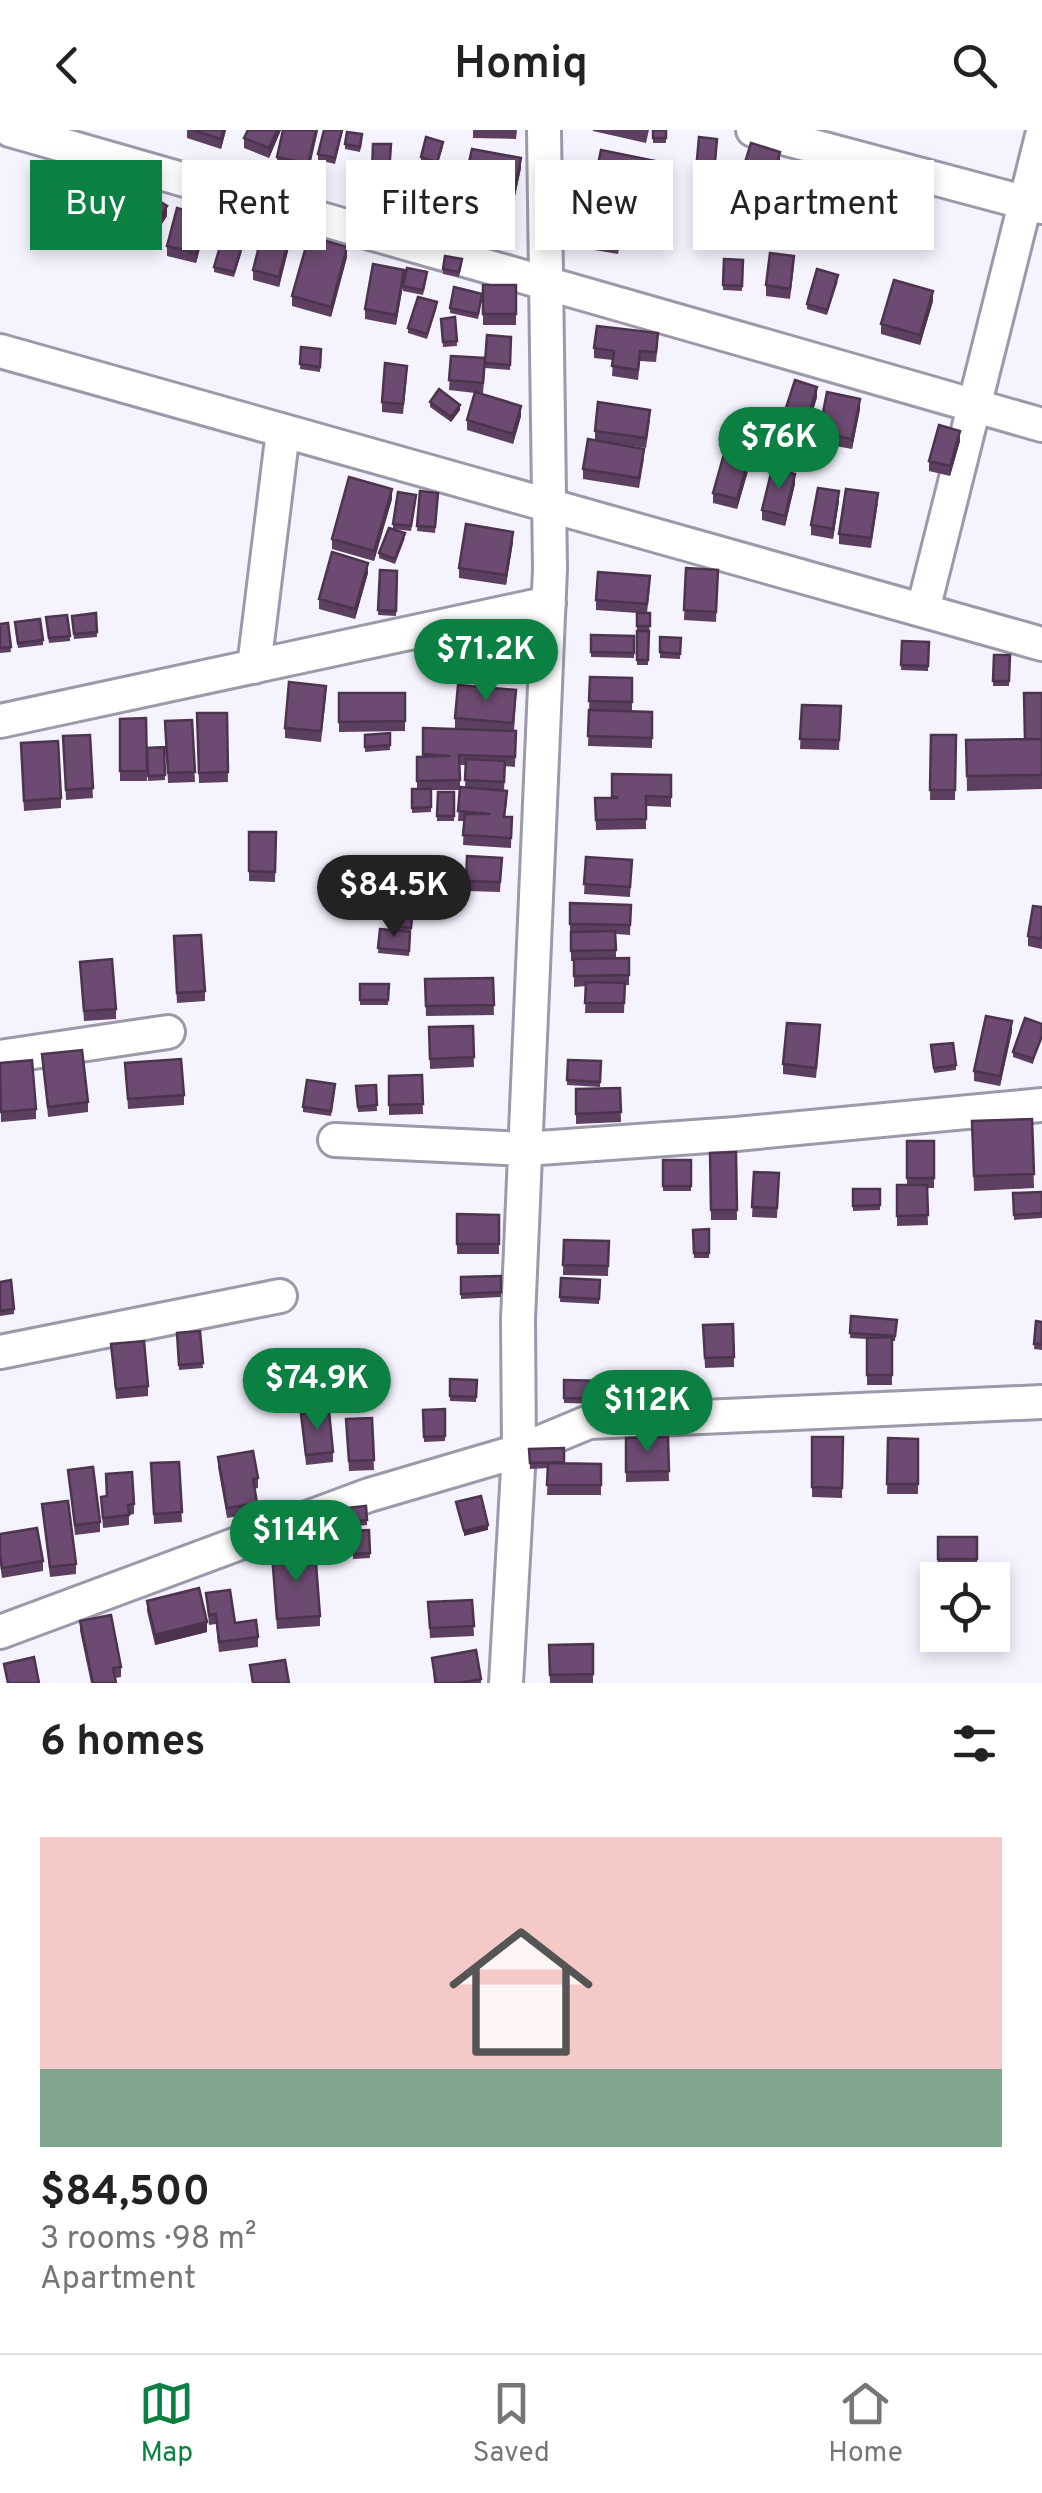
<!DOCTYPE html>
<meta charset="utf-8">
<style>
:root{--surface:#fff;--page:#f2f2f2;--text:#222;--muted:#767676;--line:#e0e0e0;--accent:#0b8043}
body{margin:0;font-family:Overpass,sans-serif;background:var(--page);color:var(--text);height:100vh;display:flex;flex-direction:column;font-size:38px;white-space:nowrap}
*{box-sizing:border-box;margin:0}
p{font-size:32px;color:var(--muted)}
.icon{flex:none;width:55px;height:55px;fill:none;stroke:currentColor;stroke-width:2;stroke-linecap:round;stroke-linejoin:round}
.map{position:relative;height:1553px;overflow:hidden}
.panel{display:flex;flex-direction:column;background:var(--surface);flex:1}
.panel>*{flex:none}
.hud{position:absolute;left:30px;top:30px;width:982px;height:90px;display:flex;gap:20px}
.controls{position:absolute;left:920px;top:1432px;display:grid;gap:20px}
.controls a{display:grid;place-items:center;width:90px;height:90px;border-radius:0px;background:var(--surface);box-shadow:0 5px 15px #0003;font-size:50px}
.price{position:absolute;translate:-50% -85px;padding:0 22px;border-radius:35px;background:var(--accent);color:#fff;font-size:32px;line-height:65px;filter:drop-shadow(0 2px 5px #0008)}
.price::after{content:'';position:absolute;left:50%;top:60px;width:30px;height:22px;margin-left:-15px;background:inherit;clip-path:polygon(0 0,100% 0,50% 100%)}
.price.current{background:#222;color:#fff}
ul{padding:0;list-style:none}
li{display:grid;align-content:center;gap:20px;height:530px;padding:0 40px}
li span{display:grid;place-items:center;height:310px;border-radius:0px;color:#555}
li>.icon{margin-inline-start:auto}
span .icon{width:180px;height:180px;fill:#fffc;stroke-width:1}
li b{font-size:42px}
h2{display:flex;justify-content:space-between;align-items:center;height:120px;padding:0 40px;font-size:42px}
.chip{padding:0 35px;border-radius:0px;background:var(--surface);box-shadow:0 5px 15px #0003;font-size:35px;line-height:90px}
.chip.current{background:var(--accent);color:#fff}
header{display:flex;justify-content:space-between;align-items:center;height:130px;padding:0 40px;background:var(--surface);font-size:45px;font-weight:600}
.dock{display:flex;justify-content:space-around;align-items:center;height:140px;border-top:2px solid var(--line);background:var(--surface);font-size:28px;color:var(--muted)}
.dock a{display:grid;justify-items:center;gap:5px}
.dock .current{color:var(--accent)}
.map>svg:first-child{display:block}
</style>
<header><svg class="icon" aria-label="back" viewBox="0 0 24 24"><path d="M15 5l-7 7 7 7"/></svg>Homiq<svg class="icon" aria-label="search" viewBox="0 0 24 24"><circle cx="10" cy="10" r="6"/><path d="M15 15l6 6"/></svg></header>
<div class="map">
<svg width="1042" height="1553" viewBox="0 0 1042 1553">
<rect width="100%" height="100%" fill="#f5f3fe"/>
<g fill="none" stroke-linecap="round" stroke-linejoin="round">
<defs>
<path id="minor" d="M10,0L1042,295
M753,0L1042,77
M0,221L1042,514
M923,480L1042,6
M254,537L283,301
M0,591L549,473
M0,927L168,902
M335,1010L525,1019L736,1004L1042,975
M0,1222L280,1166
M0,1502L369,1365L519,1321L589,1292L1042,1272
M506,1553L519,1321L518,1189L550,439L544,0"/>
</defs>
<!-- minor casing -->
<use href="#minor" stroke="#9b99aa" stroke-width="38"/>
<!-- minor -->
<use href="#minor" stroke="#fff" stroke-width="32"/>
</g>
<!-- wall -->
<path fill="#5d4061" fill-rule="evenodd" d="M187,0H226L221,19L187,8Z
M248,0H281L269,28L244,18V8Z
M283,0H318L308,44L277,37V27Z
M343,0L335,34L318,30V24Z
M473,0H517L516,9L473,8Z
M593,0H649L646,13L593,1Z
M653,0H666V13H653Z
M362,9L360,22L345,19V14Z
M373,14H391L389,49L372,48Z
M443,17L437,37L421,32V27Z
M717,19L713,63L695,62V52Z
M780,32L766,78L737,68V58Z
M521,38L515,66L466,56V46Z
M655,41L649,70L643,68L639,100L585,91V81L595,57V49Z
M724,49L735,50L734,68L723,67Z
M443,56L436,83L414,78V73Z
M108,83L167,86L146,118L108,93Z
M206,96L196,133L167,126V116Z
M621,104L618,124L588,119V114Z
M290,113L279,157L253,150V140Z
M242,121L234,147L214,142V137Z
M347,127L331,187L292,176V166Z
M724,129L743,130L742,161L723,160Z
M462,134L459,147L443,144V139Z
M794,136L790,169L766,166V155Z
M427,147L423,165L403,161V156Z
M404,150L396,195L365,189V179Z
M838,151L827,185L807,179V174Z
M483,155H516V195H483Z
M482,169L478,189L450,183V178Z
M933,171L920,215L881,204V194Z
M437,177L427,209L408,203V198Z
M455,187L457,216L443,217L441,189Z
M511,207L510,240L485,238L483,263H476L521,286L513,314L467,300V290L475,263L449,260L451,226L485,228Z
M658,213L656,232L640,231L638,250L612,246L613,230L594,228V218Z
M301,217L321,219L320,242L300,239Z
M407,246L403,284L382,282V272Z
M817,267L807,301L784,294V284Z
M430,272L460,280L451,292L430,277Z
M860,279L852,319L819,313V303Z
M650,290L646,318L604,312L644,329L639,358L583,349V339L595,310V301Z
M960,311L950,346L929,341V331Z
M748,341L737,379L713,373V363Z
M795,354L785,396L762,390V380Z
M420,361L438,363L435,403L417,401Z
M416,365L411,401L393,399V394Z
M392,369L374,431L332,419V409Z
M839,371L833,409L811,405V395Z
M878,373L871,418L839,414V404Z
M405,408L395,434L379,428V423Z
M513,412L506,455L459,448V438Z
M686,438L718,440L716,492L684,490Z
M380,440L397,441L396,486L378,485Z
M368,443L355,489L319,479V469Z
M650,456L647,483H650L648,535H637V483L596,480V470Z
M96,483L97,507L74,509L72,486Z
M46,492L70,506V511L49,513Z
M8,493L11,522L0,523V494Z
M15,498L43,510V515L18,518Z
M591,505L634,506V528L591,527Z
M660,507L681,508L680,529L660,528Z
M902,511L929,512L928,541L901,540Z
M994,525H1010L1009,556H993Z
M590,547L632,548V581L652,582V618L588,616Z
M339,563H405V601L339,602Z
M1042,563V659L967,661L966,610L1025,609Z
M326,566L321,612L285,608V598Z
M516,570L514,601H516L515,637L505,636L504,661L507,671L505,687H512L511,718L463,715L464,691H458L460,660H431V682L412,683V659H417V627H423V598H455V588ZM460,635H466L465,658L460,657Z
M802,575L841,576L839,620L800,619Z
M197,583H227L228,652L199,653Z
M146,588L147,651H120V589Z
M192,590L195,652L168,653L165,591Z
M90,605L93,668L66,670L63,606Z
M365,605L390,615V620L365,622Z
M931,605H956L955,670H930Z
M164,617L165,650L148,651L147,618Z
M21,623L61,668V678L24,681Z
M612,644L671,645V677L646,676V699L596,700L595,668H612Z
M438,662H454V691H437Z
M249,702H276L275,752L249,751Z
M467,726L502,728L500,762L466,761Z
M586,727L632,730L630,767L584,764Z
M376,768H420V785L376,784Z
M570,773L631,775L630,805L616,804V828H629V855H625L624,883H585L586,856L574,857V831H571V804H570Z
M1042,777V819L1028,816V806Z
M394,786L412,788L409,826L378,823L380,799L394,800Z
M174,816L205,861V871L177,873Z
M80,832L116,879V889L84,891Z
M493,848L494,885L426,886L425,849Z
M360,854H389L388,875H360Z
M1042,894L1033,934L1013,927V922Z
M473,896L474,937L430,939L429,897Z
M1012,901L1000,956L974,951V941Z
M820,905L816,948L783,944V934Z
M931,920L956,935V940L934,943Z
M42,924L88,972V982L48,987Z
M568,930L601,931L600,957L567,955Z
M0,933L36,979V989L1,992Z
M125,933L184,965V975L128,979Z
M422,945L423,984L389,985V946Z
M376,955L377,981L358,982L356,956Z
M620,958L621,992L576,994V959Z
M335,959L331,986L303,982V977Z
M1032,989L1034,1058L974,1061L972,991Z
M907,1011H934V1058H927L928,1095L897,1096V1055H907Z
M736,1022L737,1090H711L710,1023Z
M663,1030H691V1061H663Z
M754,1042L779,1043L777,1088L752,1087Z
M853,1059H880V1080L853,1081Z
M1042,1062V1088L1014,1090L1013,1063Z
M457,1084L499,1085V1124H457Z
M709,1099V1128H694L693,1100Z
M564,1110L609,1111L608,1146L563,1145Z
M501,1146V1167L461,1169V1147Z
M561,1148L600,1150L599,1174L560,1172Z
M0,1152L14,1179V1184L0,1186Z
M851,1186L897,1190L895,1211H892V1255H867V1209L850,1208Z
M1036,1191L1042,1192V1220L1034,1219Z
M703,1195L734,1227V1237L705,1238Z
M200,1201L203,1238L179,1240L177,1203Z
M111,1214L148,1256V1266L116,1269Z
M450,1249L477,1250L476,1272L450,1271Z
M564,1250L608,1251L607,1274L564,1273Z
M445,1279V1311L424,1312L423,1280Z
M301,1284L333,1322V1332L306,1335Z
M372,1288L374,1340L349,1341L346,1289Z
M668,1307L669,1351L626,1352V1308Z
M812,1307H843L842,1368L812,1367Z
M888,1308L918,1309V1364H887Z
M529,1319L564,1333L601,1334V1365H547L548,1338L530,1339Z
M218,1327L258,1348V1358L254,1359L257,1383L227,1388L218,1337Z
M179,1332L182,1392L154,1394L151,1333Z
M68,1340L100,1392V1402L75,1405Z
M101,1367L134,1374V1384L129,1385V1395L103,1398Z
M42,1374L76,1434V1444L50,1447Z
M328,1380L367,1390V1395L329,1399Z
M369,1400L370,1428L353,1429L352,1401Z
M0,1404L43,1431V1441L2,1448L0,1434Z
M938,1407H977V1436L938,1450V1500H933L932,1471H937Z
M272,1424L320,1486V1496L277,1499Z
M206,1463L235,1493L258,1507V1517L219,1522L216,1494L209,1495Z
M472,1470L474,1506L430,1508L428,1472Z
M147,1471L207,1502L155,1515L147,1481Z
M80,1491L121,1537V1547L115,1548L116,1553H91L80,1501Z
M593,1514V1553H550L549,1515Z
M432,1528L481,1549V1553H434Z"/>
<!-- shaded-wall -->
<path fill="#4c344f" d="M223,0H226L221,19V9Z
M277,0H281L269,28V18Z
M316,0H318L308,44V34Z
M780,22V32L766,78V68Z
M521,28V38L515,66V56Z
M655,31V41L649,70V60Z
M167,76V86L146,118V108Z
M206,86V96L196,133V123Z
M290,103V113L279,157V147Z
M347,117V127L331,187V177Z
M404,140V150L396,195V185Z
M933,161V171L920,215V205Z
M817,257V267L807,301V291Z
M860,269V279L852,319V309Z
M460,275V280L451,292V287Z
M521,276V286L513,314V304Z
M960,301V311L950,346V336Z
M748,331V341L737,379V369Z
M795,344V354L785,396V386Z
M392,359V369L374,431V421Z
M839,361V371L833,409V399Z
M513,402V412L506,455V445Z
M368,433V443L355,489V479Z
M1012,891V901L1000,956V946Z
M488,1395V1400L464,1406V1401Z
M207,1492V1502L155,1515V1505Z"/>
<!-- building -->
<path fill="#6c4a71" stroke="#4c344f" stroke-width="2.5" d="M192,0H223L221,9Z
M248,0H277L269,18L244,8Z
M283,0H316L308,34L277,27Z
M324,0H342L335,28L318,24Z
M653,0H666V8H653Z
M347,2L362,4L360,17L345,14Z
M426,7L443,12L437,32L421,27Z
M699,7L717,9L713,53L695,52Z
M751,13L780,22L766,68L737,58Z
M373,14H391L389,44L372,43Z
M472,19L521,28L515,56L466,46Z
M601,20L655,31L649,60L595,49Z
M422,45L443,50L436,78L414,73Z
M724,49L735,50L734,63L723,62Z
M128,52L167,76L146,108L108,83Z
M589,57L643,65L639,90L585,81Z
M177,78L206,86L196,123L167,116Z
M591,94L621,99L618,119L588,114Z
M264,97L290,103L279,147L253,140Z
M309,106L347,117L331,177L292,166Z
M222,110L242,116L234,142L214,137Z
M770,123L794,126L790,159L766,155Z
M445,126L462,129L459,142L443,139Z
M724,129L743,130L742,156L723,155Z
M373,134L404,140L396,185L365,179Z
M407,138L427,142L423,160L403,156Z
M817,139L838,145L827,180L807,174Z
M894,150L933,161L920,205L881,194Z
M483,155H516V184H483Z
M454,157L482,164L478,184L450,178Z
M418,167L437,172L427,204L408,198Z
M455,187L457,211L443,212L441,189Z
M597,196L658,203L656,222L640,221L638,240L612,236L614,221L594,218Z
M487,205L511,207L510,235L485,233Z
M301,217L321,219L320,237L300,234Z
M451,226L485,228L483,253L449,250Z
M385,233L407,236L403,274L382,272Z
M795,250L817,257L807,291L784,284Z
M439,259L460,275L451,287L430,272Z
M475,262L521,276L513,304L467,290Z
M827,262L860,269L852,309L819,303Z
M598,272L650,280L646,308L595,301Z
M939,295L960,301L950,336L929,331Z
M588,309L644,319L639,348L583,339Z
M724,324L748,331L737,369L713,363Z
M772,339L795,344L785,386L762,380Z
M349,347L392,359L374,421L332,409Z
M818,358L839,361L833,399L811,395Z
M846,359L878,363L871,408L839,404Z
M420,361L438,363L435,397L417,396Z
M398,362L416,365L411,396L393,394Z
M466,394L513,402L506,445L459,438Z
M389,398L405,403L395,429L379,423Z
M332,422L368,433L355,479L319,469Z
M686,438L718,440L716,482L684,480Z
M380,440L397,441L396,481L378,480Z
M598,442L650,446L647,474L596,470Z
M96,483L97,502L74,504L72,486Z
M637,483H650V496H637Z
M67,485L70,506L49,508L46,487Z
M40,489L43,510L18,513L15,492Z
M8,493L11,517L0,518V494Z
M637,501H649L648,530H637Z
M591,505L634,506V523L591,522Z
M660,507L681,508L680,524L660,522Z
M902,511L929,512L928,536L901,535Z
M994,525H1010L1009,551H993Z
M590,547L632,548V572L589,571Z
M289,552L326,556L321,601L285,598Z
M458,555L516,560L513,593L455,588Z
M339,563H405V591L339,592Z
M1024,563H1042V609H1025Z
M802,575L841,576L839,610L800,609Z
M589,580L652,582V608L588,606Z
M197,583H227L228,642L199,643Z
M146,588L147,641H120V589Z
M192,590L195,642L168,643L165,591Z
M423,598L516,601L515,627L459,625L460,650L417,651V627L450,626L423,624Z
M390,603V615L365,617V605Z
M90,605L93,658L66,660L63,606Z
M931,605H956L955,660H930Z
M1042,609V645L967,646L966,610Z
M58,611L61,668L24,671L21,613Z
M164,617L165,645L148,646L147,618Z
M466,629L505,631L504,652L465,650Z
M612,644L671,645V667L646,666V689L596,690L595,668H618L612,666Z
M460,657L507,661L504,687H512L511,708L463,705L465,684H490L458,681Z
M412,659H431V677L412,678Z
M438,662H454V686H437Z
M249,702H276L275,742L249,741Z
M467,726L502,728L500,752L466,751Z
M586,727L632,730L630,757L584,754Z
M376,768H420V780L376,779Z
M570,773L631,775L630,795L570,794Z
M1033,776L1042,777V809L1028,806Z
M394,786L412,788L411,798L394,796Z
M380,799L410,802L409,821L378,818Z
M615,801L616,820L571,821V802Z
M201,805L205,861L177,863L174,806Z
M629,828V845L574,846V829Z
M112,829L116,879L84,881L80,832Z
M493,848L494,875L426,876L425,849Z
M586,852L625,853L624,873H585Z
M360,854H389L388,870H360Z
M986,886L1012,891L1000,946L974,941Z
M1025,888L1042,894V906L1033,929L1013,922Z
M787,893L820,895L816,938L783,934Z
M473,896L474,927L430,929L429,897Z
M953,913L956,935L934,938L931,915Z
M82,920L88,972L48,977L42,924Z
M181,929L184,965L128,969L125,933Z
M32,930L36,979L1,982L0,933Z
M568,930L601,931L600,952L567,950Z
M422,945L423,974L389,975V946Z
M307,950L335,954L331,981L303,977Z
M376,955L377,975L358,977L356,956Z
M620,958L621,982L576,984V959Z
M1032,989L1034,1044L974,1046L972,991Z
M907,1011H934V1048H907Z
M736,1022L737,1080H711L710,1023Z
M663,1030H691V1056H663Z
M754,1042L779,1043L777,1078L752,1077Z
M897,1055H927L928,1085L897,1086Z
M853,1059H880V1075L853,1076Z
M1042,1062V1083L1014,1085L1013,1063Z
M457,1084L499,1085V1114H457Z
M709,1099V1123H694L693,1100Z
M564,1110L609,1111L608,1136L563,1135Z
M501,1146V1162L461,1164V1147Z
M561,1148L600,1150L599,1169L560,1167Z
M11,1150L14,1179L0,1181V1152Z
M851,1186L897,1190L895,1206L850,1203Z
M1036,1191L1042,1192V1214H1034Z
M733,1194L734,1227L705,1228L703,1195Z
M200,1201L203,1233L179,1235L177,1203Z
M892,1207V1245H867V1208Z
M144,1211L148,1256L116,1259L111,1214Z
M450,1249L477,1250L476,1267L450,1266Z
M564,1250L608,1251L607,1269L564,1268Z
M445,1279V1306L424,1307L423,1280Z
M329,1281L333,1322L306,1325L301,1284Z
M372,1288L374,1330L349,1331L346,1289Z
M668,1307L669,1341L626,1342V1308Z
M812,1307H843L842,1358L812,1357Z
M888,1308L918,1309V1354H887Z
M564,1318V1332L530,1333L529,1319Z
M253,1321L258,1348L253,1349L257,1373L227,1378L218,1327Z
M179,1332L182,1382L154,1384L151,1333Z
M548,1333L601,1334V1355H547Z
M93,1337L100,1392L75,1395L68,1340Z
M132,1342L134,1374L128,1375L129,1385L103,1388L101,1367L107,1366L106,1344Z
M481,1366L488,1395L464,1401L456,1372Z
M68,1371L76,1434L50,1437L42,1374Z
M366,1376L367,1390L329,1394L328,1380Z
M37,1398L43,1431L2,1438L0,1424V1404Z
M369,1400L370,1423L353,1424L352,1401Z
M938,1407H977V1429H938Z
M315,1421L320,1486L277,1489L272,1424Z
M937,1436H980V1450H938L937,1462Z
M199,1458L207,1492L155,1505L147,1471Z
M230,1460L235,1493L256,1490L258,1507L219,1512L216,1484L209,1485L206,1463Z
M472,1470L474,1496L430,1498L428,1472Z
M932,1471H938V1490H933Z
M111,1485L121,1537L113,1538L116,1553H93L80,1491Z
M593,1514V1544L550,1545L549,1515Z
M476,1520L481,1549L459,1553H436L432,1528Z
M34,1527L39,1553H8L4,1534Z
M285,1530L289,1553H253L250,1535Z"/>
</svg>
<div class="controls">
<a><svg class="icon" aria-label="locate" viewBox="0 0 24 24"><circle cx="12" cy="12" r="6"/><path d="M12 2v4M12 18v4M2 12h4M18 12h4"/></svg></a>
</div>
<b class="price" style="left:779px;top:362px">$76K</b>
<b class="price" style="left:486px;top:574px">$71.2K</b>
<b class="price current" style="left:394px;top:810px">$84.5K</b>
<b class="price" style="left:317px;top:1303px">$74.9K</b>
<b class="price" style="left:647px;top:1325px">$112K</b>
<b class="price" style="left:296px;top:1455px">$114K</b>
<div class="hud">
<a class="chip current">Buy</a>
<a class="chip">Rent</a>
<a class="chip">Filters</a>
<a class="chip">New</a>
<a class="chip">Apartment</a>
</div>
</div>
<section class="panel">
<h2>6 homes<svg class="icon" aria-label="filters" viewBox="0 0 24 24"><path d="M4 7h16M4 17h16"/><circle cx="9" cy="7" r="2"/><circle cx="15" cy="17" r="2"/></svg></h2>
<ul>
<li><span style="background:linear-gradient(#f6c9c9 75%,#7fa58c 0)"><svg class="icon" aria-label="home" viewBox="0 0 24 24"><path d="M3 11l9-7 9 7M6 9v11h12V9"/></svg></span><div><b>$84,500</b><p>3 rooms · 98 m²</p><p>Apartment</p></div></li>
</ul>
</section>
<nav class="dock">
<a class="current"><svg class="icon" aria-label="map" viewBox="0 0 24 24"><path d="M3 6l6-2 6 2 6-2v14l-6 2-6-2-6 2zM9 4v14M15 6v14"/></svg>Map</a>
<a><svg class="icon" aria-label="saved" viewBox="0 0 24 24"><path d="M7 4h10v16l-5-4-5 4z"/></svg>Saved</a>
<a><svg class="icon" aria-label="home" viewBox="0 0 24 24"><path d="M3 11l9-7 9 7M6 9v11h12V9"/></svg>Home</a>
</nav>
